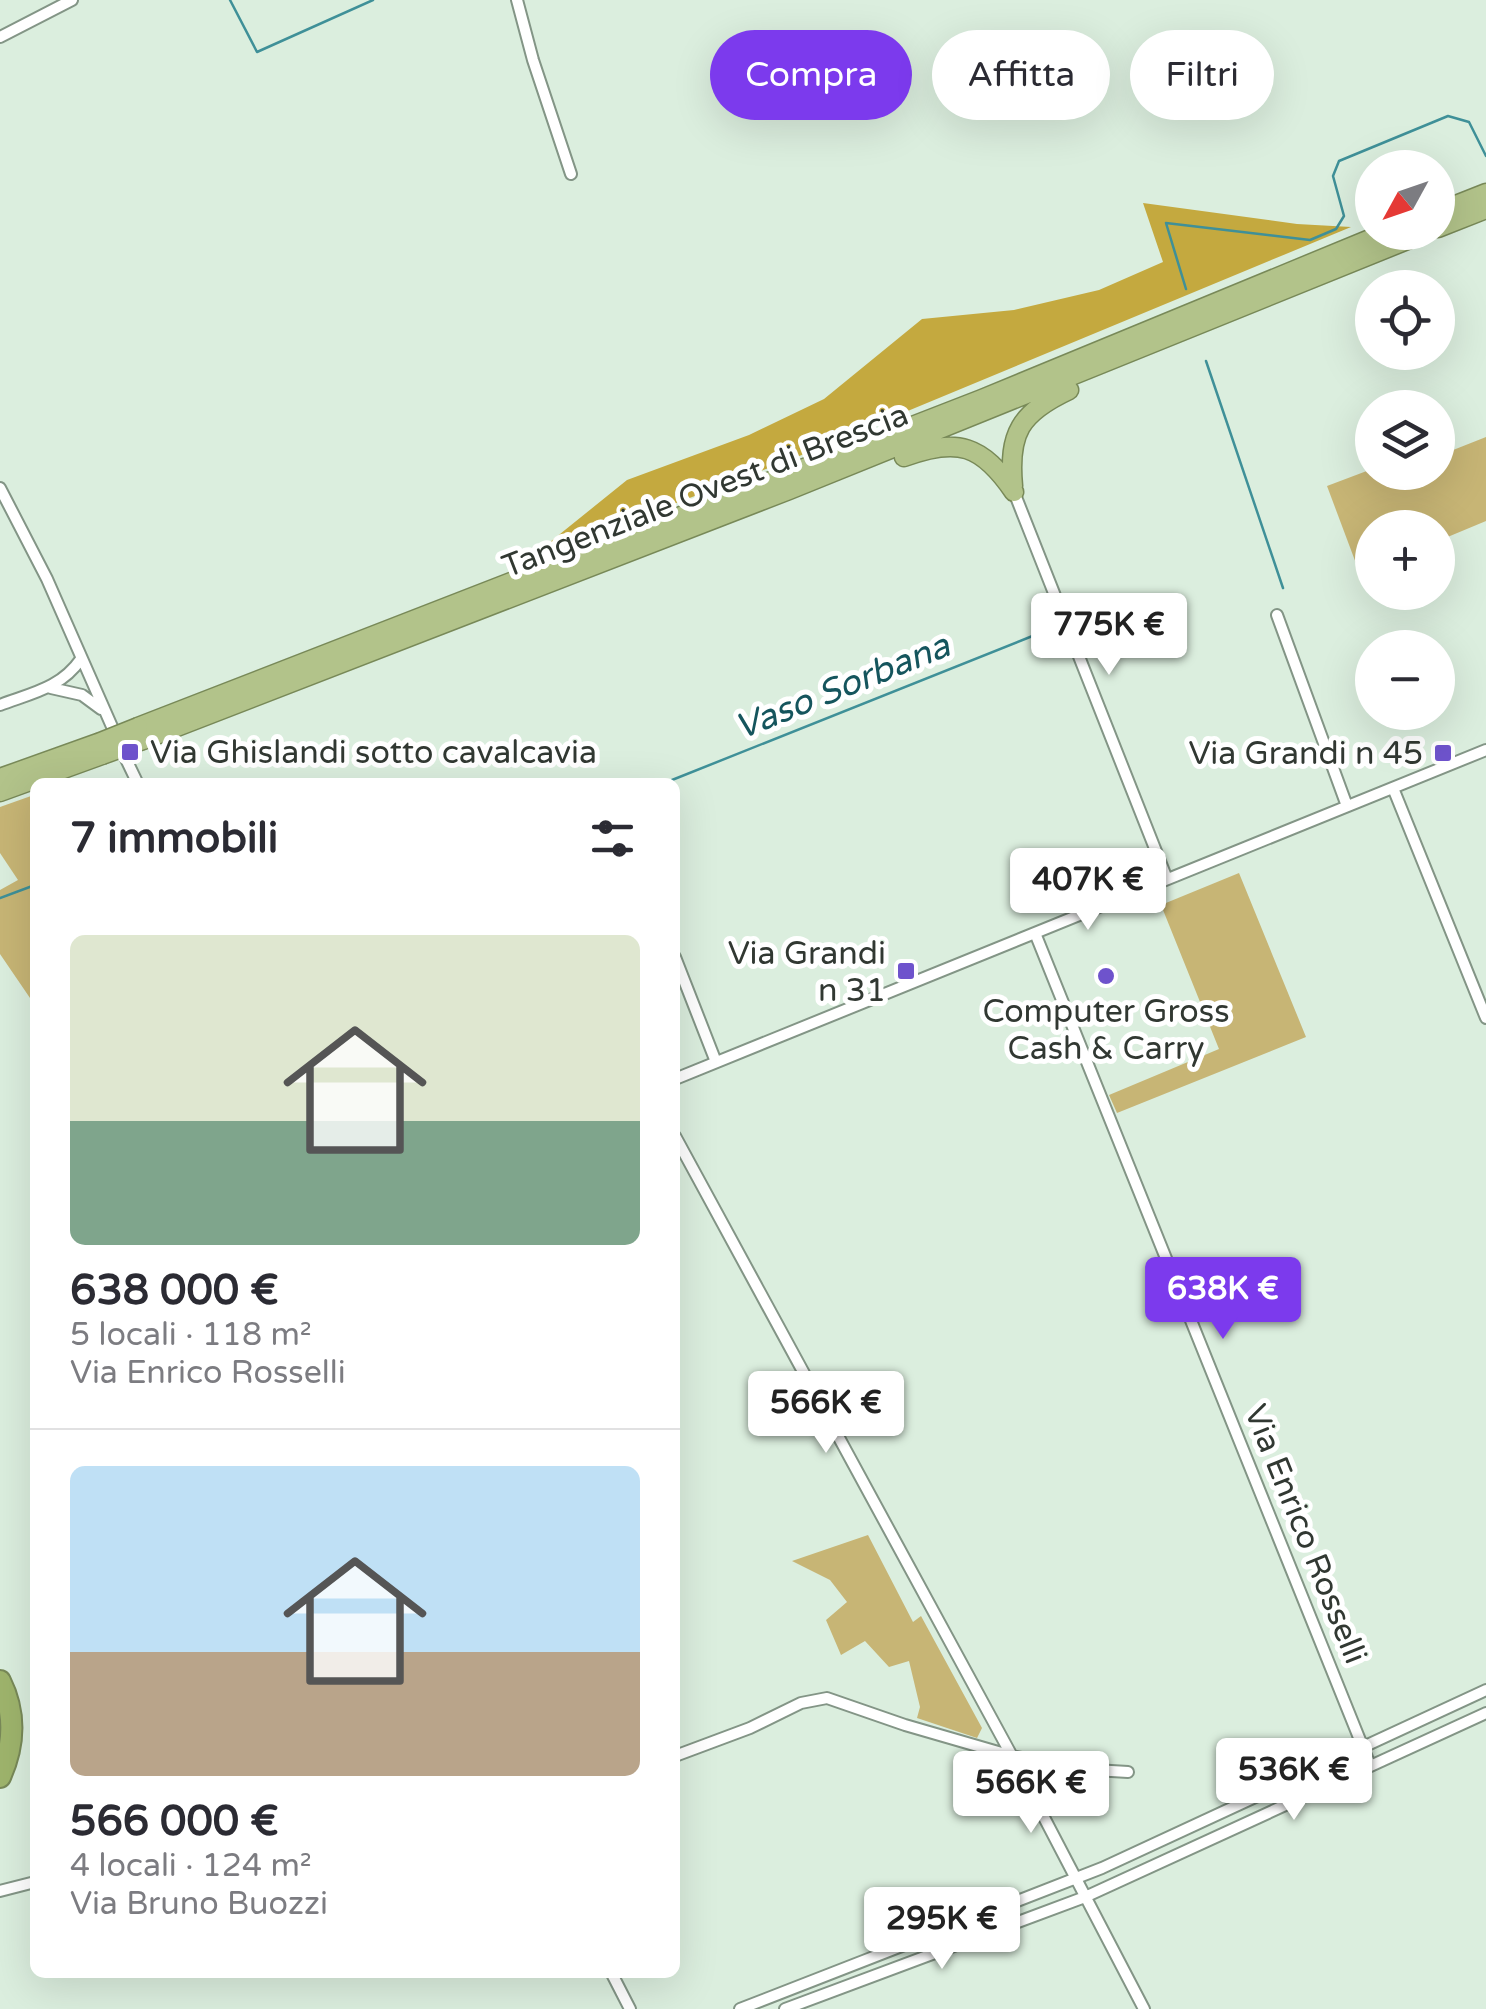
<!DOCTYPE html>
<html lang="it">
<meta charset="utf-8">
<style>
:root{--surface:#fff;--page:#f7f7f7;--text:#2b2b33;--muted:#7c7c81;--line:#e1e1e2;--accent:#7c3aed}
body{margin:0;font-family:"Varela Round",sans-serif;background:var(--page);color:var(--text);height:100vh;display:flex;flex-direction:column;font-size:38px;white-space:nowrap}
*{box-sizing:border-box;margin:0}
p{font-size:32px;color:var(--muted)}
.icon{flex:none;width:55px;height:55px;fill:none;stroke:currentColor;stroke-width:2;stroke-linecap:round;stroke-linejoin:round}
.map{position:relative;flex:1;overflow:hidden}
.details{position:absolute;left:30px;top:778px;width:650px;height:1200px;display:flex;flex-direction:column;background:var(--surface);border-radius:15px;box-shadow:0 10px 40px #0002}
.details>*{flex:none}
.top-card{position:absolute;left:710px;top:30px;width:625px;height:90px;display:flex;gap:20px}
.needle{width:65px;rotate:230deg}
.buttons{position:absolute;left:1355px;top:150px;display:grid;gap:20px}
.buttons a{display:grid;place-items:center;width:100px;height:100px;border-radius:50%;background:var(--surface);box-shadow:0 10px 40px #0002;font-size:50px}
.price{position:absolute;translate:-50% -85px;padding:0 22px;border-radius:10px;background:#fff;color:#222;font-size:32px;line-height:65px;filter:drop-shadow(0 2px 5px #0008)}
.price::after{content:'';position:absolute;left:50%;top:60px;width:30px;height:22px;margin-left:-15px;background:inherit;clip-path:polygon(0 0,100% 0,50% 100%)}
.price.current{background:var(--accent);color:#fff}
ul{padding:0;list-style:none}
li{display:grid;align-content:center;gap:20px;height:530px;padding:0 40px}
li+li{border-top:2px solid var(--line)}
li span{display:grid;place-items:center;height:310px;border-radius:15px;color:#555}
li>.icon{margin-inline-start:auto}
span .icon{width:180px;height:180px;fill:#fffc;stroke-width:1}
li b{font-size:42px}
h2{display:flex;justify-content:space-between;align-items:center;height:120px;padding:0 40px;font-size:42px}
.chip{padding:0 35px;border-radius:45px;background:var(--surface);box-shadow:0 10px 40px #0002;font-size:35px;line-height:90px}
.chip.current{background:var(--accent);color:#fff}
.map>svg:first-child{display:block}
</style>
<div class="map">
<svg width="1486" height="2009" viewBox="0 0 1486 2009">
<rect width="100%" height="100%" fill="#dbeede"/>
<!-- green -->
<path fill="#c7b575" d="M1486,437V521L1438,541V528H1372V568L1360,574L1327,486L1372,469V472H1438V456Z
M31,796L35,808V995L30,998L0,954V890L18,880L0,853V807Z
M1239,873L1306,1037L1117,1113L1109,1095L1219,1049L1161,905Z
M868,1535L913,1622L921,1616L982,1728L977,1738L917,1718L920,1707L909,1661L889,1667L865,1641L841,1655L826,1620L847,1602L830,1580L792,1561Z"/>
<!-- forest -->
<path fill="#c4a93f" d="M1143,203L1297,224L1351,227L792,459L529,559L627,480L749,435L824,399L922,319L1014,310L1099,290L1163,262Z"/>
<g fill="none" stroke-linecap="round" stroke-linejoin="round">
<!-- stream -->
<path stroke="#3f9098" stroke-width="2.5" d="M230,0L257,52L373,0
M1186,289L1166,223L1310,240L1336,229L1344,216L1333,176L1339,161L1448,116L1469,122L1486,156
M1206,361L1283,588
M667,782L1035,635
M0,898L35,885"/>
<defs>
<path id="minor" d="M517,0L533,60L571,174
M0,37L72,0
M0,488L47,579L113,729
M1014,492L1167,879
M1277,615L1347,806
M51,688L82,695L101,709
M0,705C32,693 61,688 81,659
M125,757L137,782
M1393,788L1486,1018
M1035,933L1370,1765
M675,957L716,1062
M675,1079L1486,750
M675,1136L1012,1756L1144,2009
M675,1756L750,1728L801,1703L827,1698L905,1725L1012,1756L1078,1769L1128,1772
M0,1891L35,1882
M611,1972L630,2009
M740,2009L1102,1868L1486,1690
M785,2009L1085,1897L1486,1713"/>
<path id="trunk" d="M1438,212L1486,193
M1438,228L1486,209
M904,457C958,437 982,445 1014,492
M1013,486C1008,433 1020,413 1069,390
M138,727L982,399L1387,232
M143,740L789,490L1427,232
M0,778L98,743
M0,792L102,755"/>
<path id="motorway" d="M0,1681C16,1713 14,1746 0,1777"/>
</defs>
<!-- minor casing -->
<use href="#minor" stroke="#839586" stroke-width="14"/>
<!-- trunk casing -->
<use href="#trunk" stroke="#788958" stroke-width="21"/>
<!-- motorway casing -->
<use href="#motorway" stroke="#788958" stroke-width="24"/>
<!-- minor -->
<use href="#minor" stroke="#fff" stroke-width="10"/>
<!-- trunk -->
<use href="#trunk" stroke="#b2c38a" stroke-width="18"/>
<!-- motorway -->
<use href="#motorway" stroke="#9eb46c" stroke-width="20"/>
<defs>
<path id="trunk-bridge" d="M98,743L138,727
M102,755L143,740"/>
</defs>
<!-- trunk-bridge casing -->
<use href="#trunk-bridge" stroke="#788958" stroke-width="21" stroke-linecap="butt"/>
<!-- trunk-bridge -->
<use href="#trunk-bridge" stroke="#b2c38a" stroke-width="18"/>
</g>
<!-- markers -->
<g fill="#6e53cc" stroke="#fff" stroke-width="4">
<rect x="120" y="742" width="20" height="20" rx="5"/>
<rect x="1433" y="743" width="20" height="20" rx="5"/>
<rect x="896" y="961" width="20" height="20" rx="5"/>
<circle cx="1106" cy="976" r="10"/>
</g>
<g text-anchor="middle" stroke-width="10" stroke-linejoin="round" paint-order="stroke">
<!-- street labels -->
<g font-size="32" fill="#313832" stroke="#fff">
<text transform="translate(705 490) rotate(-21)" y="11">Tangenziale Ovest di Brescia</text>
<text transform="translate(1306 1534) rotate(68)" y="11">Via Enrico Rosselli</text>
</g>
<!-- poi labels -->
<g font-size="32" fill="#313832" stroke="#fff" text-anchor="end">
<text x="150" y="763" text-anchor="start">Via Ghislandi sotto cavalcavia</text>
<text x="1423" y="764">Via Grandi n 45</text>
<text x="886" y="964">Via Grandi<tspan x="886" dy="37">n 31</tspan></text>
<text x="1106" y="1022" text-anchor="middle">Computer Gross<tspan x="1106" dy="37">Cash &amp; Carry</tspan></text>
</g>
<!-- water labels -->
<g font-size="35" font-style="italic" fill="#15555d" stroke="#fff">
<text transform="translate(842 686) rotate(-22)" y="12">Vaso Sorbana</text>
</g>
</g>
</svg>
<div class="buttons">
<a><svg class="needle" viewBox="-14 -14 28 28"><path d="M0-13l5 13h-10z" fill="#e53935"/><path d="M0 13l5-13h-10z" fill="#7c7c81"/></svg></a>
<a><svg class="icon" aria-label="locate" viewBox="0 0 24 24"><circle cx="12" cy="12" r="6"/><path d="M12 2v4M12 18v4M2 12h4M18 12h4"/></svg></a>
<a><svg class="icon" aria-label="layers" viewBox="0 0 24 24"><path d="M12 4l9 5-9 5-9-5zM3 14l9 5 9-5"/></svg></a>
<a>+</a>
<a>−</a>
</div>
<b class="price" style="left:1109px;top:678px">775K €</b>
<b class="price" style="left:1088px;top:933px">407K €</b>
<b class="price current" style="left:1223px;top:1342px">638K €</b>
<b class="price" style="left:826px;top:1456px">566K €</b>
<b class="price" style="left:1294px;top:1823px">536K €</b>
<b class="price" style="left:1031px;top:1836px">566K €</b>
<b class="price" style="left:942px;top:1972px">295K €</b>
<div class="top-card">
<a class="chip current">Compra</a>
<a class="chip">Affitta</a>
<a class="chip">Filtri</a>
</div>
<section class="details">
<h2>7 immobili<svg class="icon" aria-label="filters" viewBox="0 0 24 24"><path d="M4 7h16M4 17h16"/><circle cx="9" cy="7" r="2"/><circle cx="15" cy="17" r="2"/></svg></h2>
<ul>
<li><span style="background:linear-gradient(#dfe7d0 60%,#7fa58c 0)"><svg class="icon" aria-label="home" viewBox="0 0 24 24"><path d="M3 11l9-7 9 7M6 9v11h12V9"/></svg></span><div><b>638 000 €</b><p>5 locali · 118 m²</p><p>Via Enrico Rosselli</p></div></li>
<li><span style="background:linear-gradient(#bfe0f5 60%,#b9a48a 0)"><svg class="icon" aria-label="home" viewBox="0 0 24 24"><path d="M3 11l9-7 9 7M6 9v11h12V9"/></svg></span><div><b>566 000 €</b><p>4 locali · 124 m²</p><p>Via Bruno Buozzi</p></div></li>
</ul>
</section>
</div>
